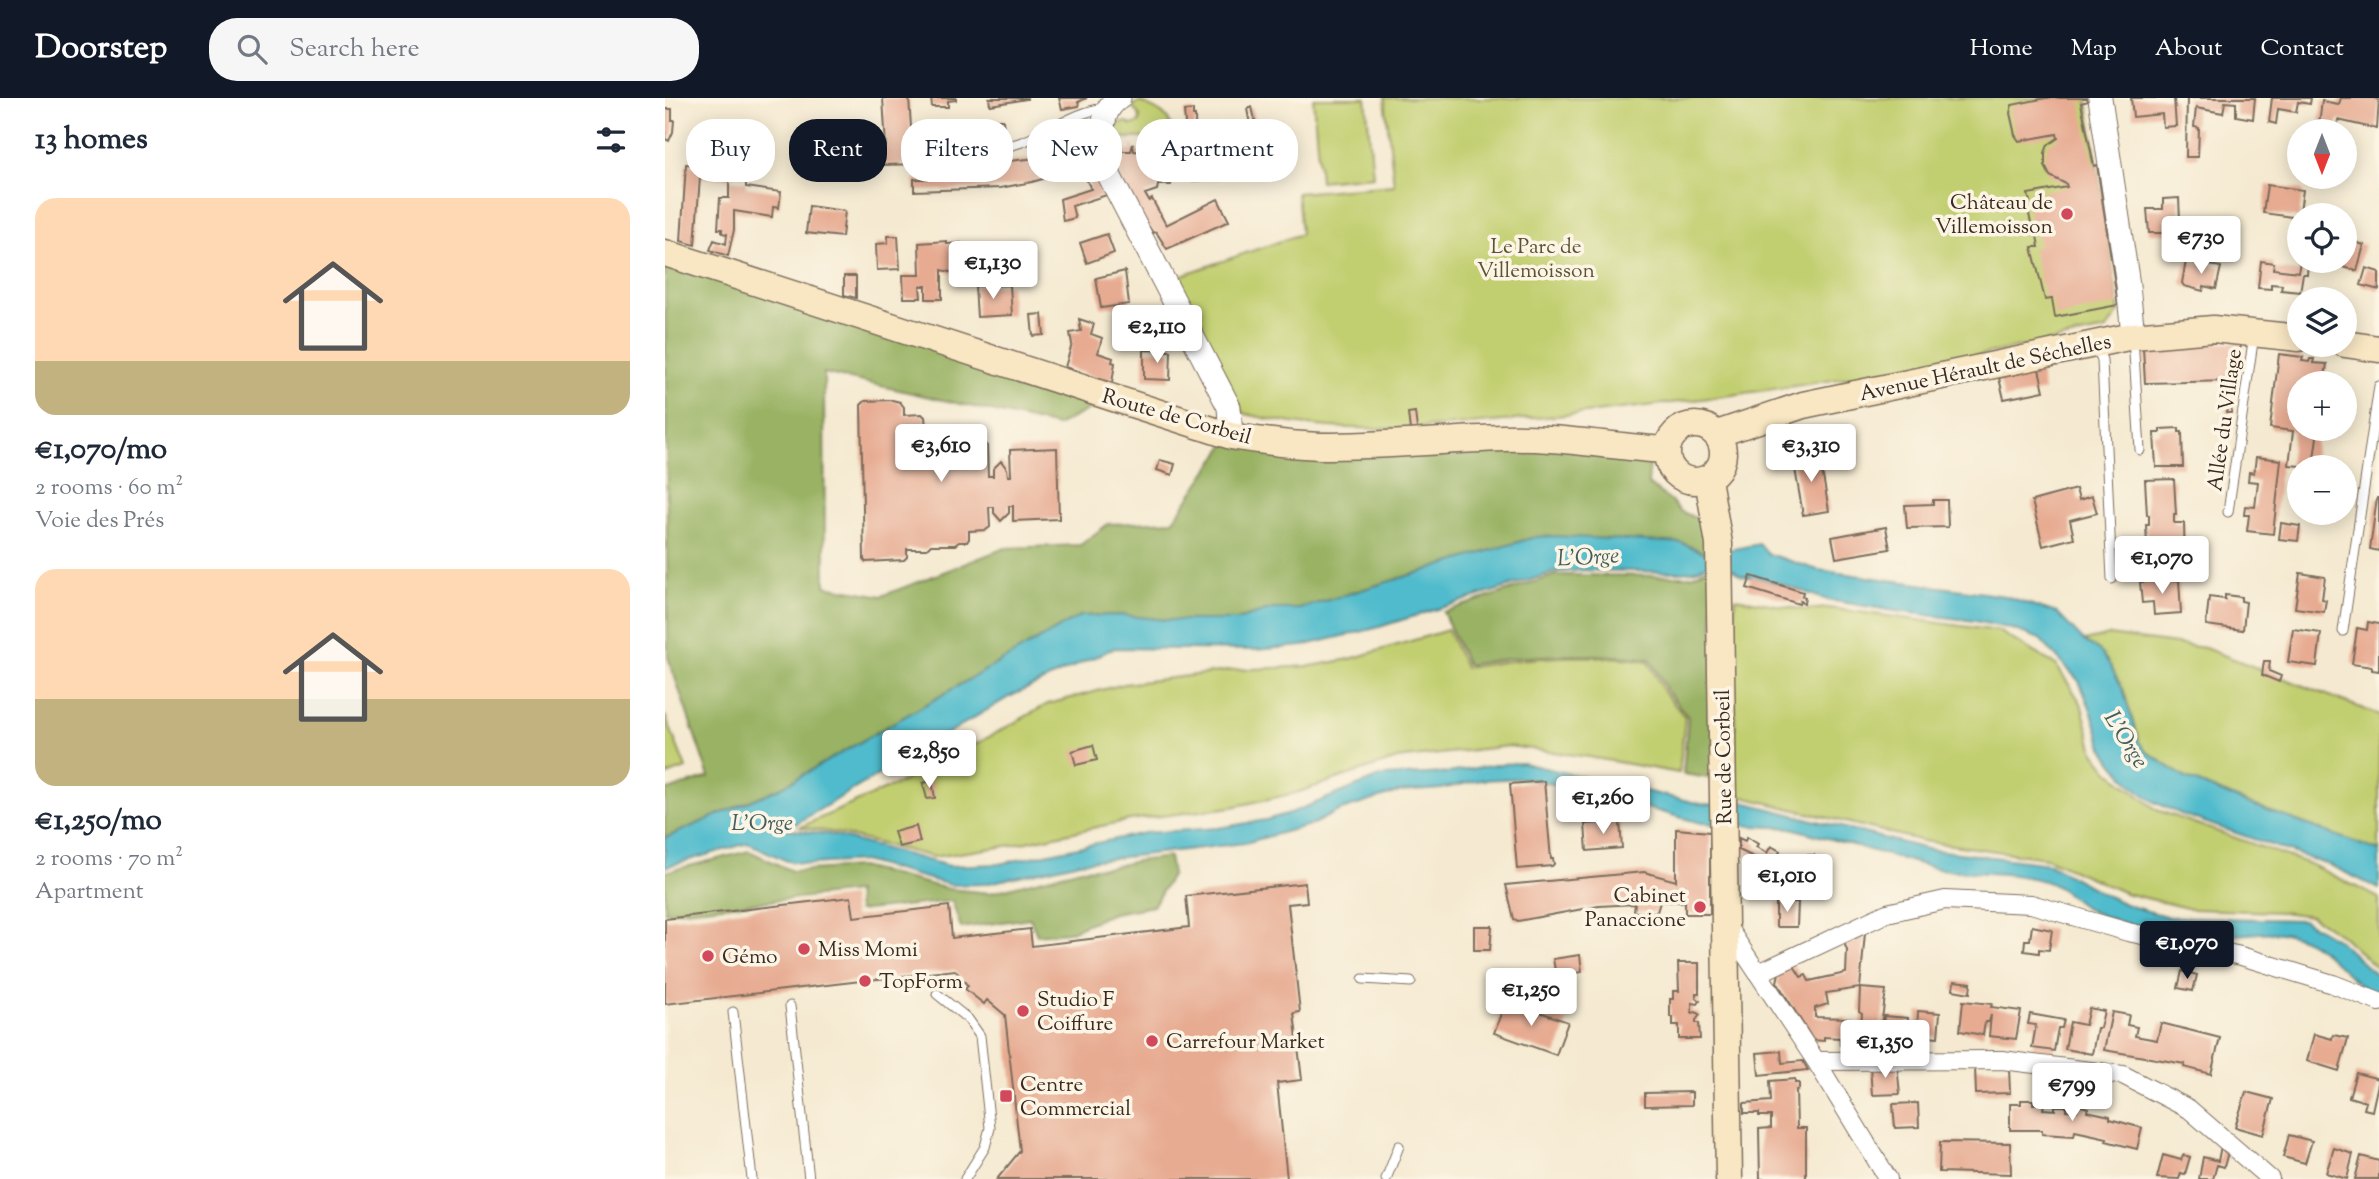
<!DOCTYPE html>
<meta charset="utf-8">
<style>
:root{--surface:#fff;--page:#f6f6f7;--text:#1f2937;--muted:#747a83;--accent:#111827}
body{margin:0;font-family:"Sorts Mill Goudy",serif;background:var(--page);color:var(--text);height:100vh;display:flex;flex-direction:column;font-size:26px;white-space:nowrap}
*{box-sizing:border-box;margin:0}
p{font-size:23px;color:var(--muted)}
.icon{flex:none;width:38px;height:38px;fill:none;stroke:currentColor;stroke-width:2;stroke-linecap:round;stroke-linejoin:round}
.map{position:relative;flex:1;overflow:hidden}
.panel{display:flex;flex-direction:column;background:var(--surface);width:665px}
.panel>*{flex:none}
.hud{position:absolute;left:21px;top:21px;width:665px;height:63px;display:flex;gap:14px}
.needle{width:46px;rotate:180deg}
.tools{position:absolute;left:1622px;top:21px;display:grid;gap:14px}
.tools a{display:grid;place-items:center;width:70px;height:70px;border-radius:50%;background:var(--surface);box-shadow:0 4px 18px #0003;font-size:35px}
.price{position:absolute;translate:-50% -60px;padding:0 16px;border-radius:7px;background:#fff;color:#222;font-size:23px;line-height:46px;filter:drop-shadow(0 2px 4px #0008)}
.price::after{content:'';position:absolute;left:50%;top:42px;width:21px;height:16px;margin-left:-10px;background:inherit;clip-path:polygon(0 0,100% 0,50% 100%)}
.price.active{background:var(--accent);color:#fff}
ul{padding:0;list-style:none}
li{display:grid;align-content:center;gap:14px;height:371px;padding:0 35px}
li span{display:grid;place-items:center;height:217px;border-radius:21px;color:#555}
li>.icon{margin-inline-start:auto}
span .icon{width:126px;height:126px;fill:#fffc;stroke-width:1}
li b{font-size:30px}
h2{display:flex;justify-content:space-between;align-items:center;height:84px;padding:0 35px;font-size:30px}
.tag{padding:0 24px;border-radius:28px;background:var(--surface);box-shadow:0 4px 18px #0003;font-size:24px;line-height:63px}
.tag.active{background:var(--accent);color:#fff}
header{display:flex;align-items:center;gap:42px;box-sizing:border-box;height:98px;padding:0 35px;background:var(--accent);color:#fff}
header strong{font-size:33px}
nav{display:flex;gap:38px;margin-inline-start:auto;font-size:24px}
.search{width:490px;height:63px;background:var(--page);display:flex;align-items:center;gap:18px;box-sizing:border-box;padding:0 24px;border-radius:28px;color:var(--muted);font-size:26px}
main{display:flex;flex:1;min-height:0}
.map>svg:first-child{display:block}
</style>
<header>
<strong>Doorstep</strong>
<div class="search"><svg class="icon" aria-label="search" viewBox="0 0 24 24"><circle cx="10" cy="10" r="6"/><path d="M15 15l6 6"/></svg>Search here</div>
<nav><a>Home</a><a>Map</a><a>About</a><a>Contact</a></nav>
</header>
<main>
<section class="panel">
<h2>13 homes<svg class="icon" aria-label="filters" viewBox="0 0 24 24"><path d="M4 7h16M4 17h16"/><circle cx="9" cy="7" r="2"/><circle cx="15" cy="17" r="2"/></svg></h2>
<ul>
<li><span style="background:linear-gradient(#ffd9b3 75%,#c2b280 0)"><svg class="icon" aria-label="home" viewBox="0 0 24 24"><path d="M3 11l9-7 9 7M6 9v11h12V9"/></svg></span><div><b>€1,070/mo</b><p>2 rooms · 60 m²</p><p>Voie des Prés</p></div></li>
<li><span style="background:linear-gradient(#ffd9b3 60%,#c2b280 0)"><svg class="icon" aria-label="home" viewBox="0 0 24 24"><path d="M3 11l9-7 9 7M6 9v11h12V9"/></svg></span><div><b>€1,250/mo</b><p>2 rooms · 70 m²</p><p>Apartment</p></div></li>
</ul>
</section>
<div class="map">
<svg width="1714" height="1081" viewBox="0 0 1714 1081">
<rect width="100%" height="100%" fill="#fcf5e5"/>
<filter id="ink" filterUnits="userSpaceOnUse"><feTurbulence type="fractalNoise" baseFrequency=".0143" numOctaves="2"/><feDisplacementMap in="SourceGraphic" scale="14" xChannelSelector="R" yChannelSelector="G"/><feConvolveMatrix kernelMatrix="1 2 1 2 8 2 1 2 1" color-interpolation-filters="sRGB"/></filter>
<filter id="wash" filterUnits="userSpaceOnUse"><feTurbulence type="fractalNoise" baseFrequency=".00686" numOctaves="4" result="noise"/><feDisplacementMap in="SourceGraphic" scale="28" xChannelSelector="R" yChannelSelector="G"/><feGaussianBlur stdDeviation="1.57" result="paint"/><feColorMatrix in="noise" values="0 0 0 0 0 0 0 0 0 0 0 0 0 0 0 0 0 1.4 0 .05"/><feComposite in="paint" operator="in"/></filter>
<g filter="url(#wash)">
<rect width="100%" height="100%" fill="#f5ead1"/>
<!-- green -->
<path fill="#c2cf71" stroke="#7e7c48" stroke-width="2" d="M648,0H701L708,78L655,83Z
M720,0H1422L1454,214L1441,232C1256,270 1069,301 881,319C781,328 681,341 581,316L577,314L511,179L636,136L632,95L729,87Z
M475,4C489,11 501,13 507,30V34L502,40H450L449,22L453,25L462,24L466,27L474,25L475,18L467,8Z
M1070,500L1140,512L1163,510L1333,533L1391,567L1416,605L1429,654L1445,674L1492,712L1647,767L1714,800V872L1676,837L1646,818L1617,814L1526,811L1460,795L1381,760L1258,743L1070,697Z
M783,532L800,570C861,559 922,555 983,563L999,594L1020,619L1014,675L924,659L844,648L732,661L631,695L567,709L465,722L348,747L268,759L172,735L135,729L268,670L383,606L459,586L570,572L646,568L685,561Z
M1444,537L1540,550L1714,617V753L1577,703L1519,679L1481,653L1474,644L1458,591L1419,543Z
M0,617L21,670L0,678Z"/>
<!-- forest -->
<path fill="#99b263" stroke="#6a6e40" stroke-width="2" d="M0,155L446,300L392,328L159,275L160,488L217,498L340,450L415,447L443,426L508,423L566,338L986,351L983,386L1006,403L1015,413L1035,422L1044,445L1045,454H1038L1017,445L870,439L634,511H608L572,522H501L455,517L415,518L115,690L0,740V693L44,679L3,559Z
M1040,471H1048L1050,681L1018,676L1023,619L1002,593L985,561C923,554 862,556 802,567L778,514L891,477L1015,478H1027Z
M84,753L127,773L195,769L284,791L325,795L416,771L445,769L472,763L504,759L507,776L488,808L448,815L403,834L372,837L365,820L296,830L287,803L193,813L191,794L0,814V774Z"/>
<!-- water -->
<path fill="#50bbcc" stroke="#467275" stroke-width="2" d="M889,438L1017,445L1038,454L1069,451L1094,446L1104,456L1153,472L1340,498L1392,515L1419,543L1435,553L1445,567L1458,591L1474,644L1481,653L1519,679L1577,703L1714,753V791L1667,768L1516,716L1489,704L1468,688L1448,665L1438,649L1426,612L1414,583L1375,541L1347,531L1310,523L1230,513L1163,502L1113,485L1075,477L1069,472L1039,468L1028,473L1013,474L921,472L891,474L711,530L637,548L589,552L449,550L344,599L122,731L168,737L284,768L334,766L479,735L553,730L601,722L628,714L717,678L783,675L836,666L858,665L1036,706L1073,707L1078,704L1261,751L1384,766L1442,798L1465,808L1504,819L1638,822L1673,842L1714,880V897C1682,885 1665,849 1633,839C1611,831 1591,836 1570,837C1547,838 1522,838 1500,835C1483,833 1440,820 1424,812C1410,804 1400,791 1385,785C1347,772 1308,777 1269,770L1126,730L1036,725L923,694L860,680L816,682L776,691L734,694L673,713L648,726L580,745L415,764L320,786L286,787L198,763L145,766L122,763L83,745L0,769V740L115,690L415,518L455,517L501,522H572L608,511H634L870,439Z"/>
<g id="blocks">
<!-- building -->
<path fill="#e7ab92" d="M218,0H244L247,43H255L256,66L216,67L215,50L221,49Z
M266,0H291V2L283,3V9H267Z
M324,0H362V1L325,7Z
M394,0H422L413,4L414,8L397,11Z
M1381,0H1422L1423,3L1416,5L1429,68L1432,67L1453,207L1390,219L1387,201L1380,202L1367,149H1374L1371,132L1366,125L1362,107L1365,104L1363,96L1402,89L1401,86L1385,78L1380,68V55L1383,47L1393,40L1392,36L1354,43L1350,37L1345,15L1347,7Z
M1466,0H1509L1511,28L1498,29L1497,16L1468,19Z
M1522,0H1590L1588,21L1571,18V5L1560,4L1558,15L1531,10L1529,29L1534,30L1533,59H1521Z
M1607,0H1646L1645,6L1633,4L1631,14L1613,11L1611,26L1604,24Z
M1676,0H1710L1714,2L1712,31L1673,22L1672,28L1654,26L1657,3L1674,6Z
M587,9L594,40L588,41L582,11Z
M0,11H7V22H9L8,34L4,43L0,41Z
M528,12V18H530L531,54H534V50H537V54H542V67H550L552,81L525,83V78L507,79L506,87H493L492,92L480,96L484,103L487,101L501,127L553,101L564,123L502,151L491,134L488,135L456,86L451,54L455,52V46L457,53H466L468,46L469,53L479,54V45H498V54H508L510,49H522L519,13Z
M327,22H338L339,35L329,36Z
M286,29H295L297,48L282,50L281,33L286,32Z
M420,33L427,66L442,97L407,108L410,120L398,123L395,101L426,91L416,70L367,84L335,90L249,93V81H276L275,70L363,61L389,54L388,48L399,45L398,38Z
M21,66L64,71V81L35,79L30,147L16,143Z
M64,82L81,84V89L116,94L114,110L108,109L107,119L69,113V132L63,158L45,152L49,142L61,146L62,136L57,135V131H53L55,100H64Z
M1602,87L1638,92L1634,120L1598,115Z
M1514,100L1515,122H1531V139L1540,142V146L1516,142L1515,135H1484L1482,111H1498V101Z
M144,108L180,113L177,139L141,135Z
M442,136L449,155L422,165L415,145Z
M223,138H233L235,171L212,172L211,146L223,145Z
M1680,141L1699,147L1692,173L1658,163H1680Z
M282,143V146L296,145L297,172L293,176L277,172V201H261V188H255L256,200H239L238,177H255L254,145Z
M1521,163L1556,169L1551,191L1539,188L1538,193L1519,188L1517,185Z
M1596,163L1609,165L1608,171L1633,174L1635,164L1643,166L1642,176H1638L1635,194L1616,192L1617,187L1606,186V191L1593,190Z
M1701,170L1714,174V192L1696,187Z
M460,173L464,206L436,210L431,180Z
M179,178H191V200L179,197Z
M345,187L347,217L312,219L310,188Z
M377,216L379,237L368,238L366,217Z
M414,221L429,226L426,236L437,240L433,255L448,260L447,264L450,265L447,285L400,269L407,246L405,235L416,233Z
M1525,245H1576L1566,315H1561L1566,283L1480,285L1478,249Z
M479,252L506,253L505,282L479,281Z
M1614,256L1638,259L1637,263L1644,264L1645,261H1649L1648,265L1662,266L1659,285H1634L1633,300L1634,301V331H1653L1648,369L1624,367L1628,333L1605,330Z
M1374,271L1379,293L1339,301L1334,280Z
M227,302L235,304L239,309V317L257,316L260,319L261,329H287L290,332H298L302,336V344H318L322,348L323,378H328V371L336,363L342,371L343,378H346L345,352L392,350L394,421L348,423V408H344V415L336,423L329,415V409H324L325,429L321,432L304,433V441L302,444H294L290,447H266L262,451H242V459L239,462L201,464L199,462L196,307L200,303Z
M750,314L752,331L745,332L743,315Z
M1514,330V334H1517L1518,369H1491L1489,335H1495V331Z
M1154,355L1164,413L1138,417L1128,359Z
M1591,359L1616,362L1608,436L1582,433L1584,417H1579L1580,408L1590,409L1593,384L1583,383L1584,374L1589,375Z
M495,362L510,366L507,377L492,372Z
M1509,381L1511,416H1509V425H1519L1520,465L1483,467L1481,427H1484V417H1482L1480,382Z
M1411,391L1414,402L1427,398L1432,415L1405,422L1409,440L1378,448L1367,403Z
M1712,400H1714V453L1705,451Z
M1268,402H1282L1283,429L1242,430L1240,407L1268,406Z
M1616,425L1635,428L1633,443L1614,441Z
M1221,429L1225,451L1171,460L1167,439Z
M1635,475L1660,479L1657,501L1661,502L1659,514L1630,510Z
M1086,478L1138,494L1137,498L1140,499L1139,505L1135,503L1134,506L1082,490Z
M1514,482L1516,515L1489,517L1488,504L1477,505L1475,484Z
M1560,497L1576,499V503L1581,504L1578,532L1541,527L1544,499L1560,501Z
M1703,524L1714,526V573L1707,572V569L1687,566L1692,530L1702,532Z
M1628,531L1656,535L1652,568L1623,564Z
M1599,563H1605L1604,573L1616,578L1614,584L1597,577Z
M428,647L432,662L411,667L407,653Z
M267,683L270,700L262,701L258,685Z
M879,683L886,761H888L889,766L887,768L852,771L845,686Z
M902,689L929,696L923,717L906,713V710L897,708Z
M955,724L957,750L922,753L920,726Z
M251,728L255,744L234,749L229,734Z
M1011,731L1045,734V816H1020V804H995L992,814H969L970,806L934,808L853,823L849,821L841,787L979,774L1011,783Z
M1082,739L1093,746L1091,749L1102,755L1106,748L1115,753L1112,759L1115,762L1111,770L1074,752V740L1080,743Z
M1136,757H1149V769L1136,770Z
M640,785L642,804L623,806L635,914L629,915L637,982L612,985L622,1081H332L355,1053L340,917L322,902L319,906L300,891L303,888L290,872L0,906V821L186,799L189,819L284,808L287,840L365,831L367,848L524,829L521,798Z
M1111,804H1133L1132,829H1111Z
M809,828H827L825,852H809Z
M1367,828L1387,832L1384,852L1374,851V855L1359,853L1360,842H1365Z
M1200,835L1195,890L1161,895L1163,906L1150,910V919L1182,920V924H1191L1190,948L1175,947V940L1159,939V943L1148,942L1112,884L1114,875L1129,868L1136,879L1141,877L1144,883L1181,875L1182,852L1179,845Z
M915,857L917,874L891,878L888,861Z
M1013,865H1034V895H1031V899L1035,903L1033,906L1027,905V915L1031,914L1035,917L1031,922V925H1034L1035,941H1014V927H1008V919H1005V901H1008V893H1014Z
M1517,873L1532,877L1528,893L1513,890Z
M1289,883L1306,885L1305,895L1288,892Z
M1195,890L1221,892L1214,942L1195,940L1197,915L1194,913Z
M841,902L903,924L891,957L829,935Z
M1298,903L1327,906L1326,909L1356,913L1351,941L1324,938L1326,917L1324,924H1320L1318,937L1295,933Z
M1424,910L1439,913L1435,930H1432L1427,956L1400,951L1405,924L1420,927Z
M1253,913L1275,915L1273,939L1252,937Z
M1447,914L1464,917L1462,927L1472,929L1470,938L1492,942L1496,925L1555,940L1546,976L1519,969L1520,966L1439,952Z
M1365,916L1399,922L1397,930H1393L1389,953L1367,950L1371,927L1363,926Z
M1219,918L1243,920L1241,944L1224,942V930H1218Z
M1649,936L1667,941L1668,937L1683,940L1674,973L1642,963Z
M1116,953L1117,965L1138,963L1143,972L1094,977L1092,955Z
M1205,967H1232L1235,996L1207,997Z
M1310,969L1344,970L1345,995L1311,996Z
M1691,975L1714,981L1707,1013L1699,1011L1701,1004L1684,999Z
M1130,981V985H1134V991L1131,992L1132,1030H1141V1081H1095L1094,1031L1106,1030V1018H1094V1015H1079V1005L1106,1003L1105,983Z
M1027,994V1007L980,1008V995Z
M1581,994L1608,1001L1598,1037L1570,1029Z
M1356,1002H1368V1006H1379L1378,1011L1390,1012V1008H1401V1012L1412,1013L1413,1007L1423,1010L1422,1013L1445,1018V1021L1477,1030L1472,1051L1441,1043L1442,1040L1410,1033L1409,1038L1377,1036V1032H1345V1006H1356Z
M1253,1005L1254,1029L1230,1030L1228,1006Z
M1624,1037L1647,1043L1640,1065L1618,1059Z
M1275,1044L1345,1045L1346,1076L1274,1074Z
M1556,1048L1563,1054L1559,1069L1552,1067L1548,1081H1534L1538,1059L1553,1063Z
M1669,1050L1688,1056L1682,1081L1661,1075Z
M1498,1057L1516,1062L1518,1057L1525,1059L1520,1076L1516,1075L1514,1081L1492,1080Z
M1696,1058L1714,1063V1081H1690Z"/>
</g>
</g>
<g filter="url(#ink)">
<use href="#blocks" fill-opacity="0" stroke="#7c6d5d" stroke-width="2"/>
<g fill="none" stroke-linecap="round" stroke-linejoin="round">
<defs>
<path id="service" d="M262,60C292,58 325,54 354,45C384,35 408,14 440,10
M1468,239L1475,352
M1431,247L1437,262L1447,481
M1563,414L1589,237
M1678,533L1714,288
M698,881L746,884
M272,896L303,921L315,938L325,1030L320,1049L300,1081
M125,908L144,1081
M68,914L87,1081
M721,1081L734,1048"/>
<path id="minor" d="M1061,827L1151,963L1223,1081
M1094,875L1222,815L1280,802L1366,806L1463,834L1576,858L1668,886L1714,904
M1151,963L1337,962L1458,977L1524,1011L1605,1081"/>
<path id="tertiary" d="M454,0C429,16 439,54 445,79L564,309L566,338
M1435,0L1463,187L1468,238"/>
<path id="secondary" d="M0,155L566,338C596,343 626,347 656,348C717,348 777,342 838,340C893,338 947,349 1002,352
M1680,246L1714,251
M1002 355a28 28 0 1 1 56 0a28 28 0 1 1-56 0Z
M1052,336L1138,307L1468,238L1548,231L1634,240
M1043,381L1054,446L1064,1081"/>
</defs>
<!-- service casing -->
<use href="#service" stroke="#7c6d5d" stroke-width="11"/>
<!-- minor casing -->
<use href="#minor" stroke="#7c6d5d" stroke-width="20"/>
<!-- tertiary casing -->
<use href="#tertiary" stroke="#7c6d5d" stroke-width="25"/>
<!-- secondary casing -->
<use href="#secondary" stroke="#7c6d5d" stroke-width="29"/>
<!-- service -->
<use href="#service" stroke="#fff" stroke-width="9"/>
<!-- minor -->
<use href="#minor" stroke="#fff" stroke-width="18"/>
<!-- tertiary -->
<use href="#tertiary" stroke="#fff" stroke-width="23"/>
<!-- secondary -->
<use href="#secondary" stroke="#f9e7c3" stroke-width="26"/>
</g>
</g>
<!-- markers -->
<g fill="#d1495b" stroke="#fcf5e5" stroke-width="2.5">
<circle cx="1402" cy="116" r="7"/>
<circle cx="1035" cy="809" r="7"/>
<circle cx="139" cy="851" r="7"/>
<circle cx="43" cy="858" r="7"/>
<circle cx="200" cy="883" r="7"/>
<circle cx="358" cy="913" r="7"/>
<circle cx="487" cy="943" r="7"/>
<rect x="334" y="991" width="14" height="14" rx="3.5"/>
</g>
<g text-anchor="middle" stroke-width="7" stroke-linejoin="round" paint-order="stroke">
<!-- poi labels -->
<g font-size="21" fill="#3b2a1e" stroke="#fcf5e5" text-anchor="start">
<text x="1388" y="111" text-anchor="end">Château de<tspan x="1388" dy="24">Villemoisson</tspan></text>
<text x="1021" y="804" text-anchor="end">Cabinet<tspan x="1021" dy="24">Panaccione</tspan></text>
<text x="153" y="858">Miss Momi</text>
<text x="57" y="865">Gémo</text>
<text x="214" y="890">TopForm</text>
<text x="372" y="908">Studio F<tspan x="372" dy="24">Coiffure</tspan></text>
<text x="501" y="950">Carrefour Market</text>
<text x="355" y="993">Centre<tspan x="355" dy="24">Commercial</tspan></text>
</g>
<!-- park labels -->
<g font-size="21" fill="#5d5333" stroke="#fcf5e5">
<text x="871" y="155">Le Parc de<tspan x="871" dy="24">Villemoisson</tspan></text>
</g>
<!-- street labels -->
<g font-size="21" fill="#3b2a1e" stroke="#fcf5e5">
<text transform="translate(1320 269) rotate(-12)" y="7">Avenue Hérault de Séchelles</text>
<text transform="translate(512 318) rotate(16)" y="7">Route de Corbeil</text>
<text transform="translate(1559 322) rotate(-82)" y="7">Allée du Village</text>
<text transform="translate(1058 659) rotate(-91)" y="7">Rue de Corbeil</text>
</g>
<!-- water labels -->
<g font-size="23" font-style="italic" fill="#425d5b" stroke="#fcf5e5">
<text transform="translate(923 458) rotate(-3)" y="8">L'Orge</text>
<text transform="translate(1462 641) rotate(58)" y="8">L'Orge</text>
<text x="97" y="732">L'Orge</text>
</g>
</g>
</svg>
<div class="tools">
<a><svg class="needle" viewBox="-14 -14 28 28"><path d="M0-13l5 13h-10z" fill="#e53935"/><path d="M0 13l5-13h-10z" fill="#747a83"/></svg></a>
<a><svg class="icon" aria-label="locate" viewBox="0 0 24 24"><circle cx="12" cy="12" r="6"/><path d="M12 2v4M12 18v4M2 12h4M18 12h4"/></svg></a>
<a><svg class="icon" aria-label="layers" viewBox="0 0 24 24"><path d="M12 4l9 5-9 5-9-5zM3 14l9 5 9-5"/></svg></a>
<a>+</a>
<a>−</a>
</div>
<b class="price" style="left:1536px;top:178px">€730</b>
<b class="price" style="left:328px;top:203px">€1,130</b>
<b class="price" style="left:492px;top:267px">€2,110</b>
<b class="price" style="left:276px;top:386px">€3,610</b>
<b class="price" style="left:1146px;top:386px">€3,310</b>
<b class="price" style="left:1497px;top:498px">€1,070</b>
<b class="price" style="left:264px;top:692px">€2,850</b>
<b class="price" style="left:938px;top:738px">€1,260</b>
<b class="price" style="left:1122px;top:816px">€1,010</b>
<b class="price active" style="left:1522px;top:883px">€1,070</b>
<b class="price" style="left:866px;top:930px">€1,250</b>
<b class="price" style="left:1220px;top:982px">€1,350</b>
<b class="price" style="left:1407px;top:1025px">€799</b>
<div class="hud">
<a class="tag">Buy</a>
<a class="tag active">Rent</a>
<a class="tag">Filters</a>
<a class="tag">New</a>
<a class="tag">Apartment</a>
</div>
</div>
</main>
